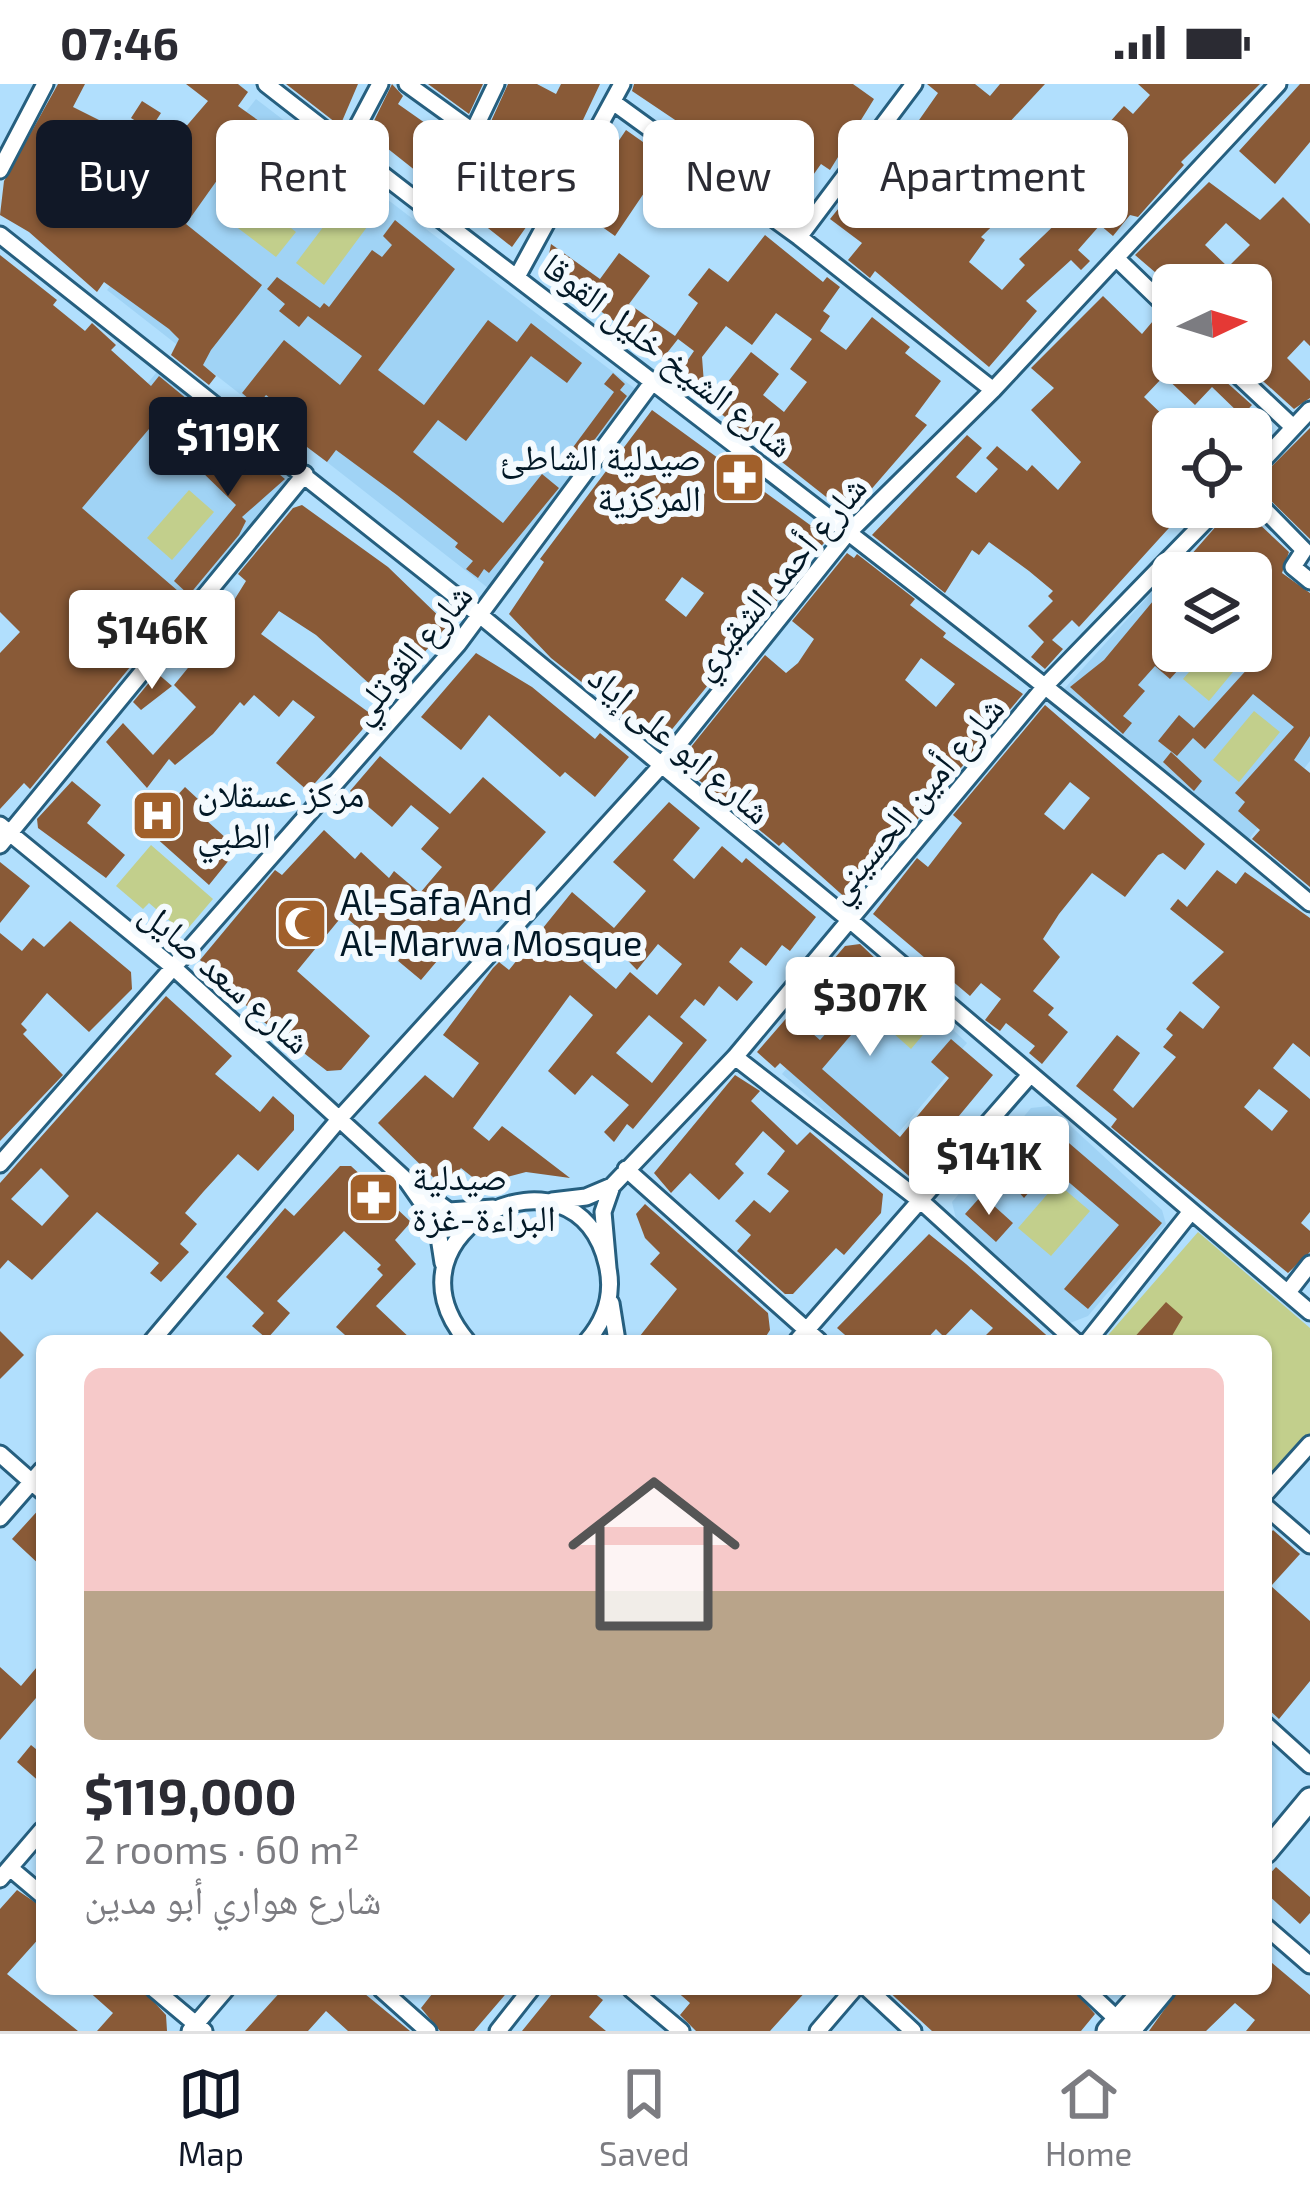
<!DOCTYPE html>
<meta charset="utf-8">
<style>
:root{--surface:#fff;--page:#f7f7f7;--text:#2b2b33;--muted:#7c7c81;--line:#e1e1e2;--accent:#111827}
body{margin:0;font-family:"Exo 2","Noto Naskh Arabic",sans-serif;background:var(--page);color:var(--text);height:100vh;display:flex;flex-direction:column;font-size:45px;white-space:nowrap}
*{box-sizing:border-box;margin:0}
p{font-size:39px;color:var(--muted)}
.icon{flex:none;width:66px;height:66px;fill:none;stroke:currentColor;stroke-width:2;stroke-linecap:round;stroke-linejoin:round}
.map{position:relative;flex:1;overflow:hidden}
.drawer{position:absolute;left:36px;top:1251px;width:1236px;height:660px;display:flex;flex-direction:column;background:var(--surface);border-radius:18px;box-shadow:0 3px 9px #0004}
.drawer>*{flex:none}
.top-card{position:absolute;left:36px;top:36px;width:1239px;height:108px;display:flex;gap:24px}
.needle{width:78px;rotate:86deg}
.tools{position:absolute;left:1152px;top:180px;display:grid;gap:24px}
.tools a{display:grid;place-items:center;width:120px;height:120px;border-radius:18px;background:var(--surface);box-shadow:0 3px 9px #0004;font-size:60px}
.price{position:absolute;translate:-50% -102px;padding:0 27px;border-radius:12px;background:#fff;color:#222;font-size:39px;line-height:78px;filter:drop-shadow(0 3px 6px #0008)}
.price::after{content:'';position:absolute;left:50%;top:72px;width:36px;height:27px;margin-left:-18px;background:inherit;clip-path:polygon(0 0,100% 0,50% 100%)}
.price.active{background:var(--accent);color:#fff}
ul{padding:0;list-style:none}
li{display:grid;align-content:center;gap:24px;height:636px;padding:0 48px}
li+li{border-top:3px solid var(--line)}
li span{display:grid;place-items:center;height:372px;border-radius:18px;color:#555}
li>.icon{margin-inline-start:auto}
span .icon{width:216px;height:216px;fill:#fffc;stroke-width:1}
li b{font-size:51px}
.pill{padding:0 42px;border-radius:18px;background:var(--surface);box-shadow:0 3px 9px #0004;font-size:42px;line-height:108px}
.pill.active{background:var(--accent);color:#fff}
.status{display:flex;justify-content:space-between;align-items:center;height:84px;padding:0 60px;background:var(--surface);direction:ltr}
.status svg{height:33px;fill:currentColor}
.dock{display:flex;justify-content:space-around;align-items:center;height:168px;border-top:3px solid var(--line);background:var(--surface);font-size:33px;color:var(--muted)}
.dock a{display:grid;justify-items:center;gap:6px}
.dock .active{color:var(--accent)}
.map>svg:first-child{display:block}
</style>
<div class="status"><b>07:46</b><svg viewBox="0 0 49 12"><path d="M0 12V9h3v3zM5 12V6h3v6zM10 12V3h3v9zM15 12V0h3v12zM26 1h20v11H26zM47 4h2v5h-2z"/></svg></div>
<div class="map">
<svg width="1310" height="1947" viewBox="0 0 1310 1947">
<rect width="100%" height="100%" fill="#b1dffd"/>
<!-- built -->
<path fill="#a0d3f5" d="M256,15L638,307L488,504L107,206Z
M160,284L289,386L292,405L169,541L40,431Z
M1162,497L1173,506V567H1246L1310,621V677L1249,755L1064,605Z
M880,877L967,959L961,966L965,970L878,1073L782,990Z
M1049,1022L1162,1126L1166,1140L1088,1232L1070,1239L956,1135L952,1118L1031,1024Z"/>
<!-- green -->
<path fill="#c2cf8c" d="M244,106L296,148L276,173L222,132Z
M339,122L367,143L324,201L296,179Z
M189,406L214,428L172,476L147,454Z
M1207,567L1247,571L1209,617L1183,595Z
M1254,627L1280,648L1239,698L1213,676Z
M151,761L213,815L184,849L149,819L143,825L116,802Z
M897,908L933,939L911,965L875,933Z
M1057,1099L1090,1127L1051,1172L1018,1144Z
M1198,1148L1310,1244V1349L1266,1399V1257H1103Z"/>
<!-- building -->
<path fill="#895a37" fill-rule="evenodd" d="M58,0H85L73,23L119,46L108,63L147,88L208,17L186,0H238L248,8L238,22L259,37L186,140L262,201L211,266L203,281L216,292L209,301L171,271L179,255L169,245L104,198L97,208L29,148L0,131L4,97Z
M286,0H358L340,42Z
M392,0L403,12L398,20L506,96L510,89L546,115L512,163L368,49Z
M428,0H483L469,30Z
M508,0H537L556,10L561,0H600L556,93L488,44Z
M634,0H853L874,15L830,86L821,80L801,108L769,85L756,103L687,51L690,46L632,7Z
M927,0H975L990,12L1000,0H1045L1006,42L1062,92L1124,22L1133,30L1150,11L1138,0H1260L1181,78L1184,81L1138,133L1130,131L1113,152L1100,141L1078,166L1090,177L1081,186L1071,176L1026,217L1037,227L989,283L875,187L870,194L848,176L862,159L830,135L873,82L882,89L938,9ZM947,56L970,76L937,121L912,102ZM1027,108L1035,115L1042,109L1066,130L1019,175L1025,181L1002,206L969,178L985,156L981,153Z
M1300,0H1310V58L1275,100L1239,67Z
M142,17L161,29L150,46L131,34Z
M626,46L667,75L615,152L574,123Z
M320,62L329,69L325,80L281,135L268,125L274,117L250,98L268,76L292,96Z
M345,93L374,118L362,133L334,107Z
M1209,98L1260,136L1283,113L1310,140V262L1304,256L1287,274L1310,297V314L1294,325L1243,279H1251V201H1220L1210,191L1200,201H1170L1135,171ZM1226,139L1250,161L1228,183L1205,161Z
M395,136L455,185L378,286L424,321L488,236L517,258L531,239L582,279L567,299L531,272L466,357L438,336L413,368L503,439L542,390L559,404L489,489L484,485L478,494L466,485L473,477L455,463L458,459L397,411L336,366L327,378L299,357L292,367L277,355L293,332L266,311L257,322L242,309L284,256L340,301L362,272L308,232L299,243L279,227L285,220L267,205L277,193L320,224L324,219L329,223L372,166L382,173L392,161L383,152Z
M765,151L823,198L827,193L840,203L823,227L830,232L820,247L846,266L872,233L910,263L905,269L941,297L915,332L927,341L849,431L710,321L751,268L779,290L763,311L784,328L807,298L790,285L812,255L776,229L752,261L726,242L702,273L705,313L676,293L694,267L678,255L663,274L546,186L551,160L600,195L619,169L650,192L629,220L675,252L698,219L688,211L709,184L728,198Z
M0,171L57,216L53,221L85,247L92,239L116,261L111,266L151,302L159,292L193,320L178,339L184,345L169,362L149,345L82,424L178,507L149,541L158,549L30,705L24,699L0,725V569L20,548L0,528Z
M1103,212L1142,250L1158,231L1172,241L1173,279H1205L1252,321L1242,332L1212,303L1195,321L1164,292L1144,313L1173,341V423H1188L1079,543L1072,536L1052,556L1063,565L1045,585L1031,573L1044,558L1028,542L1053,517L1048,512L1053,507L1029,487L989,458L979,471L972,466L945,509L872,451L967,351L982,364L956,393L976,409L998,385L986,374L997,362L1027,387L1032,381L1058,406L1081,378L1031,326L1054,304L1031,284Z
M613,289L625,300L620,306L627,312L581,374L571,366L614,308L604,300Z
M652,326L828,454L660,660L551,574L509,530L544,478L540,475ZM682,493L704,509L686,533L665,516Z
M213,342L245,372L250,366L285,395L242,433L246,437L239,451L189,511L174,497L236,421L197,383L206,371L194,361Z
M1310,344V455L1254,400Z
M302,421L388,483L448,541L385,614L316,551L279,527L261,550L371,630L362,646L308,707L276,679L315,633L293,616L279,633L254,611L244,622L240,618L213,650L175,681L169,675L147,704L106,658L123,639L153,671L196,623L174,601L192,579L176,565L189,549L197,557L203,549L210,555L246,497L238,490L293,424Z
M1233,423H1241L1289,468L1282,489L1310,509V652L1294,676L1310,689V803L1252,755L1260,746L1238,727L1245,718L1235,709L1294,643L1253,610L1205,665L1193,654L1177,672L1158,657L1179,631L1194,644L1260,571L1251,564V489H1175Z
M847,469L854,474L857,470L915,515L910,521L946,549L943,553L1023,610L849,817L783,758L779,762L678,679L765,571L786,589L798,579L814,555L792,537ZM921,574L955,600L936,623L905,596Z
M1173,493V561L1163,572L1179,585L1170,595L1155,582L1138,601L1145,607L1123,632L1132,639L1123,650L1070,603L1104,576Z
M476,569L532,603L595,655L600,649L629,673L595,713L565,688L560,693L489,631L461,666L421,633Z
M157,589L172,602L141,626L133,618Z
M1045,621L1205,760L1185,786L1163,769L1158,771L1125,813L1092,789L1059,830L1043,855L1060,873L1033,907L1054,924L1048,931L1068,948L1042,980L1029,969L1035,962L1006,939L1000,947L985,936L1001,915L981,899L970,912L873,830L917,774L928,783L962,739L953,731ZM1070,698L1090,714L1064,746L1044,730Z
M1171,668L1202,697L1194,707L1163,678Z
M380,672L450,730L483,693L546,748L455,848L459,851L421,896L343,831L297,887L370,952L341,986L327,987L260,935L200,876L275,786L282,791L324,746L355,775L361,768L389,794L394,787L420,809L442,783L421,765L439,744L411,721L392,743L350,707Z
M72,697L101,721L87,739L125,771L106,794L38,744L37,735Z
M185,703L213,729L206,736L238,765L209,801L154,752L177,726L172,717Z
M669,718L700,744L673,776L694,795L722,762L742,779L746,774L816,833L790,867L782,861L766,882L741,863L729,878L753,898L737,917L719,902L704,922L695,915L680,933L707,956L633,1045L627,1040L614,1058L604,1048L629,1021L592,991L575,1011L548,987L593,931L570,911L473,1044L489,1057L502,1042L570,1094L526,1088L481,1100L461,1084L444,1104L378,1039L425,991L453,1014L479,979L443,951L493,884L499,878L509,886L572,808L614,844L646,807L613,778ZM604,852L637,886L658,860L682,880L657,911L630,888L616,905L583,877ZM649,931L683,959L652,999L616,969Z
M0,778L30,802L0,839Z
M1217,786L1236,800L1245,788L1310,834V973L1293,959L1273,984L1310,1015V1128L1301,1139L1310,1147V1168L1288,1189L1111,1043L1117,1035L1076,1002L1117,951L1140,969L1113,1006L1133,1024L1176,973L1163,963L1173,951L1166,945L1180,927L1203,945L1220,923L1192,899L1224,868L1170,825L1178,815L1187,823ZM1259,1005L1288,1027L1272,1047L1244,1023Z
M70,837L131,888L132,905L89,948L47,909L21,940L27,946L23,950L63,991L0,1057V849L22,867L33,854L44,863Z
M860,860L898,896L822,985L900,1053L949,994L931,978L951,955L993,991L909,1092L780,979L775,984L757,968L790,930L820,956L838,936L804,910L845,862Z
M166,912L232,972L215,990L260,1028L273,1012L294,1031V1046L258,1087L238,1070L204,1107L185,1129L197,1140L180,1160L189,1168L161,1198L150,1189L159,1179L97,1128L32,1196L8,1176L0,1185V1099ZM41,1084L69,1112L42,1142L11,1115Z
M735,991L760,1007L751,1017L797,1061L810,1048L883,1110L881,1129L844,1171L836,1164L793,1210H785L737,1167L751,1151L735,1137L754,1116L770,1129L789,1107L767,1090L785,1067L763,1047L735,1080L744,1089L719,1116L690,1089L671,1109L654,1089Z
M1048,1041L1162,1139L1088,1225L1064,1205L1119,1141L1051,1083L1024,1114L993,1078L1013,1055L1027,1067Z
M340,1082H351L411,1138L395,1156L416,1180L376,1222L413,1257H340L345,1251L336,1243L383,1191L377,1185L381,1181L344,1147L277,1217L290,1229L267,1255L252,1242L264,1229L226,1193L285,1124L294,1132Z
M982,1111L1013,1139L996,1158L965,1130Z
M645,1120L768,1229L770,1246L763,1257H636L677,1205L650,1180L660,1169L645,1154L636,1130Z
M929,1150L966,1180L1053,1257H980L993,1244L971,1225L944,1253L936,1245L925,1257H852L837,1244Z
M1166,1218L1183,1233L1169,1257H1131Z
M0,1247L24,1271L0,1295Z
M42,1422V1483L12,1455Z
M1273,1446L1300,1470L1271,1502L1310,1537V1597L1279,1635L1266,1623V1454Z
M42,1577V1607L0,1656V1583L21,1602Z
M31,1661L42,1670V1700L17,1678Z
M1276,1783L1310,1813V1829L1300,1840L1266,1809V1794Z
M17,1806L42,1823V1851L7,1890L78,1947H0V1825Z
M1266,1874L1310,1911V1947H1246L1255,1936L1235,1919L1206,1947H1149L1179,1905H1266Z
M86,1905H142L166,1931L167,1947H97L113,1929Z
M283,1905H359L410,1947H348L326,1927L308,1947H245Z
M436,1905H510L474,1947H440L421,1924Z
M556,1905H589L603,1916L589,1933L606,1947H522Z
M674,1905H808L770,1947H696L680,1931L690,1919Z
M886,1905H1073L1095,1930L1081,1947H932Z"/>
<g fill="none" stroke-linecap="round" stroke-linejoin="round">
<defs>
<path id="minor" d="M266,0C615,273 972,534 1310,819
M407,0L561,111
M613,18L799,153L993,306
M472,50L496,0
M347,62L380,0
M0,86L45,0
M0,151L481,532L852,838L1310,1228
M799,153L914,0
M1116,174L1173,229
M518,191L622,0
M1225,279L1293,343
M1251,389L1310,326
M1251,412L1304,466L1293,483L1310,497
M0,741L173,883L407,1097L449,1127L493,1124
M0,761L305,390
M735,973L922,1118L1075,1257
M0,1080L458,560L654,296
M626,1085L819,1257
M407,1097L437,1140L443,1179
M552,1117L586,1113L612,1102
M608,1184L603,1128L612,1102L735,973L1047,600L1219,423
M1289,1207L1310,1180
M611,1219L617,1257
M152,1257L341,1033L659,684L846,451L993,306L1278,0
M467,1257C374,1147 576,1048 607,1180C614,1208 606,1235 587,1257
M797,1257L1030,991
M1088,1257L1189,1130
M0,1370L42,1407
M1266,1409L1310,1360
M1266,1423L1310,1461
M0,1434L42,1386
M1266,1641L1310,1681
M10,1784L42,1811
M0,1795L42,1746
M1266,1843L1310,1881
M154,1905L204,1947
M381,1905L428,1947
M631,1905L681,1947
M868,1905L913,1947
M1085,1905L1118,1936
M190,1947L226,1905
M498,1947L531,1905
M818,1947L854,1905"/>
<path id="secondary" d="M1266,1768L1310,1715
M1108,1947L1146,1905
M1129,1947L1164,1905"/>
</defs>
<!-- minor casing -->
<use href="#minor" stroke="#265f7f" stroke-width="21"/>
<!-- secondary casing -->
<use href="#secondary" stroke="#265f7f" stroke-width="27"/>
<!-- minor -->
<use href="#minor" stroke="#fff" stroke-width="15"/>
<!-- secondary -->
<use href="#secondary" stroke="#fff" stroke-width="21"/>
</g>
<!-- icons -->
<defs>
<symbol id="pharmacy-square" viewBox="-11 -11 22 22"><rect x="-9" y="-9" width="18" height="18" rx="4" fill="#a1602b" stroke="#f4fafe"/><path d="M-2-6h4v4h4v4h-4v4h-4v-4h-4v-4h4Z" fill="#fff"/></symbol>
<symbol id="hospital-square" viewBox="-11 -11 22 22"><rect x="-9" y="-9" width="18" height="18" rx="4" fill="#a1602b" stroke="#f4fafe"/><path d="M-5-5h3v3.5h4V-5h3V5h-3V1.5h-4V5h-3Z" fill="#fff"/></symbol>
<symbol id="mosque-square" viewBox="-11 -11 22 22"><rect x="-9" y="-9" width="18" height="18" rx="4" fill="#a1602b" stroke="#f4fafe"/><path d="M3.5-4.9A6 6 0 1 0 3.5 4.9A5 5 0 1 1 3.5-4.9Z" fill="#fff"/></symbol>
</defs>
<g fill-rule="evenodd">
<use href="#pharmacy-square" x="710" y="364" width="59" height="59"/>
<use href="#hospital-square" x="128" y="702" width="59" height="59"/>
<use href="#mosque-square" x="272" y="810" width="59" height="59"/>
<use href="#pharmacy-square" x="344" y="1084" width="59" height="59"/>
</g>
<g text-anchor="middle" stroke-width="12" stroke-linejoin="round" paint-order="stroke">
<!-- street labels -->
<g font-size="36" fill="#021826" stroke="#f4fafe">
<text transform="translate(668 271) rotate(38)" y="13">شارع الشيخ خليل القوقا</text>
<text transform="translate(778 493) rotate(-50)" y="13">شارع أحمد الشقيري</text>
<text transform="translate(410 569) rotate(-50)" y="13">شارع القوتلي</text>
<text transform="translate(680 660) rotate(40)" y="13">شارع ابو على إياد</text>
<text transform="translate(914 715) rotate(-50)" y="13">شارع أمين الحسيني</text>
<text transform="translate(226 893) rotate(41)" y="13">شارع سعد صايل</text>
</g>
<!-- poi labels -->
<g font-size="36" fill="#021826" stroke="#f4fafe" text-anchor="start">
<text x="701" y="386" text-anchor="end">صيدلية الشاطئ<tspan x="701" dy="41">المركزية</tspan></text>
<text x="197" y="723">مركز عسقلان<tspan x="197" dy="41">الطبي</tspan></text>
<text x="340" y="831">Al-Safa And<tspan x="340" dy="41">Al-Marwa Mosque</tspan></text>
<text x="412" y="1106">صيدلية<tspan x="412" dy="41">البراءة-غزة</tspan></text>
</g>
</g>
</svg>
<div class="tools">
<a><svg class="needle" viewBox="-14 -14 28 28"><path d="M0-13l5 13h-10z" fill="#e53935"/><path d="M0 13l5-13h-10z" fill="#7c7c81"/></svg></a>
<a><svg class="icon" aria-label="locate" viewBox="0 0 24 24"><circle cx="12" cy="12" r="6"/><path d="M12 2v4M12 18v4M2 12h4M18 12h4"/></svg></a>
<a><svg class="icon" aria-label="layers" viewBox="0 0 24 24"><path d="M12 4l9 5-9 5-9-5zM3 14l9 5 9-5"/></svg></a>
</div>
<b class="price active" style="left:228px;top:415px">$119K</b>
<b class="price" style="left:152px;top:608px">$146K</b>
<b class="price" style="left:870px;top:975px">$307K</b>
<b class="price" style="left:989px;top:1134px">$141K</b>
<div class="top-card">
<a class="pill active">Buy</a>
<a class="pill">Rent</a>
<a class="pill">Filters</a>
<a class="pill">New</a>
<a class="pill">Apartment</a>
</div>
<section class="drawer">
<ul>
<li><span style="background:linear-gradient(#f6c9c9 60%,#b9a48a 0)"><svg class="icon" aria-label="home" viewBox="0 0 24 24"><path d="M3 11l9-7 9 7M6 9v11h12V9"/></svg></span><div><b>$119,000</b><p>2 rooms · 60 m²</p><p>شارع هواري أبو مدين</p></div></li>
</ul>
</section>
</div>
<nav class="dock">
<a class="active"><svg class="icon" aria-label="map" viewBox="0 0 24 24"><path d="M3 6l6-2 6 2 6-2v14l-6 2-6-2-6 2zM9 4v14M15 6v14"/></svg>Map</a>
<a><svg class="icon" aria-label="saved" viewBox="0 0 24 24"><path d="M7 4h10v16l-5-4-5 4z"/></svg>Saved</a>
<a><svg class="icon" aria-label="home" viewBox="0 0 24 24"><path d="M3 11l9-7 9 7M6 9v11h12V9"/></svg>Home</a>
</nav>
